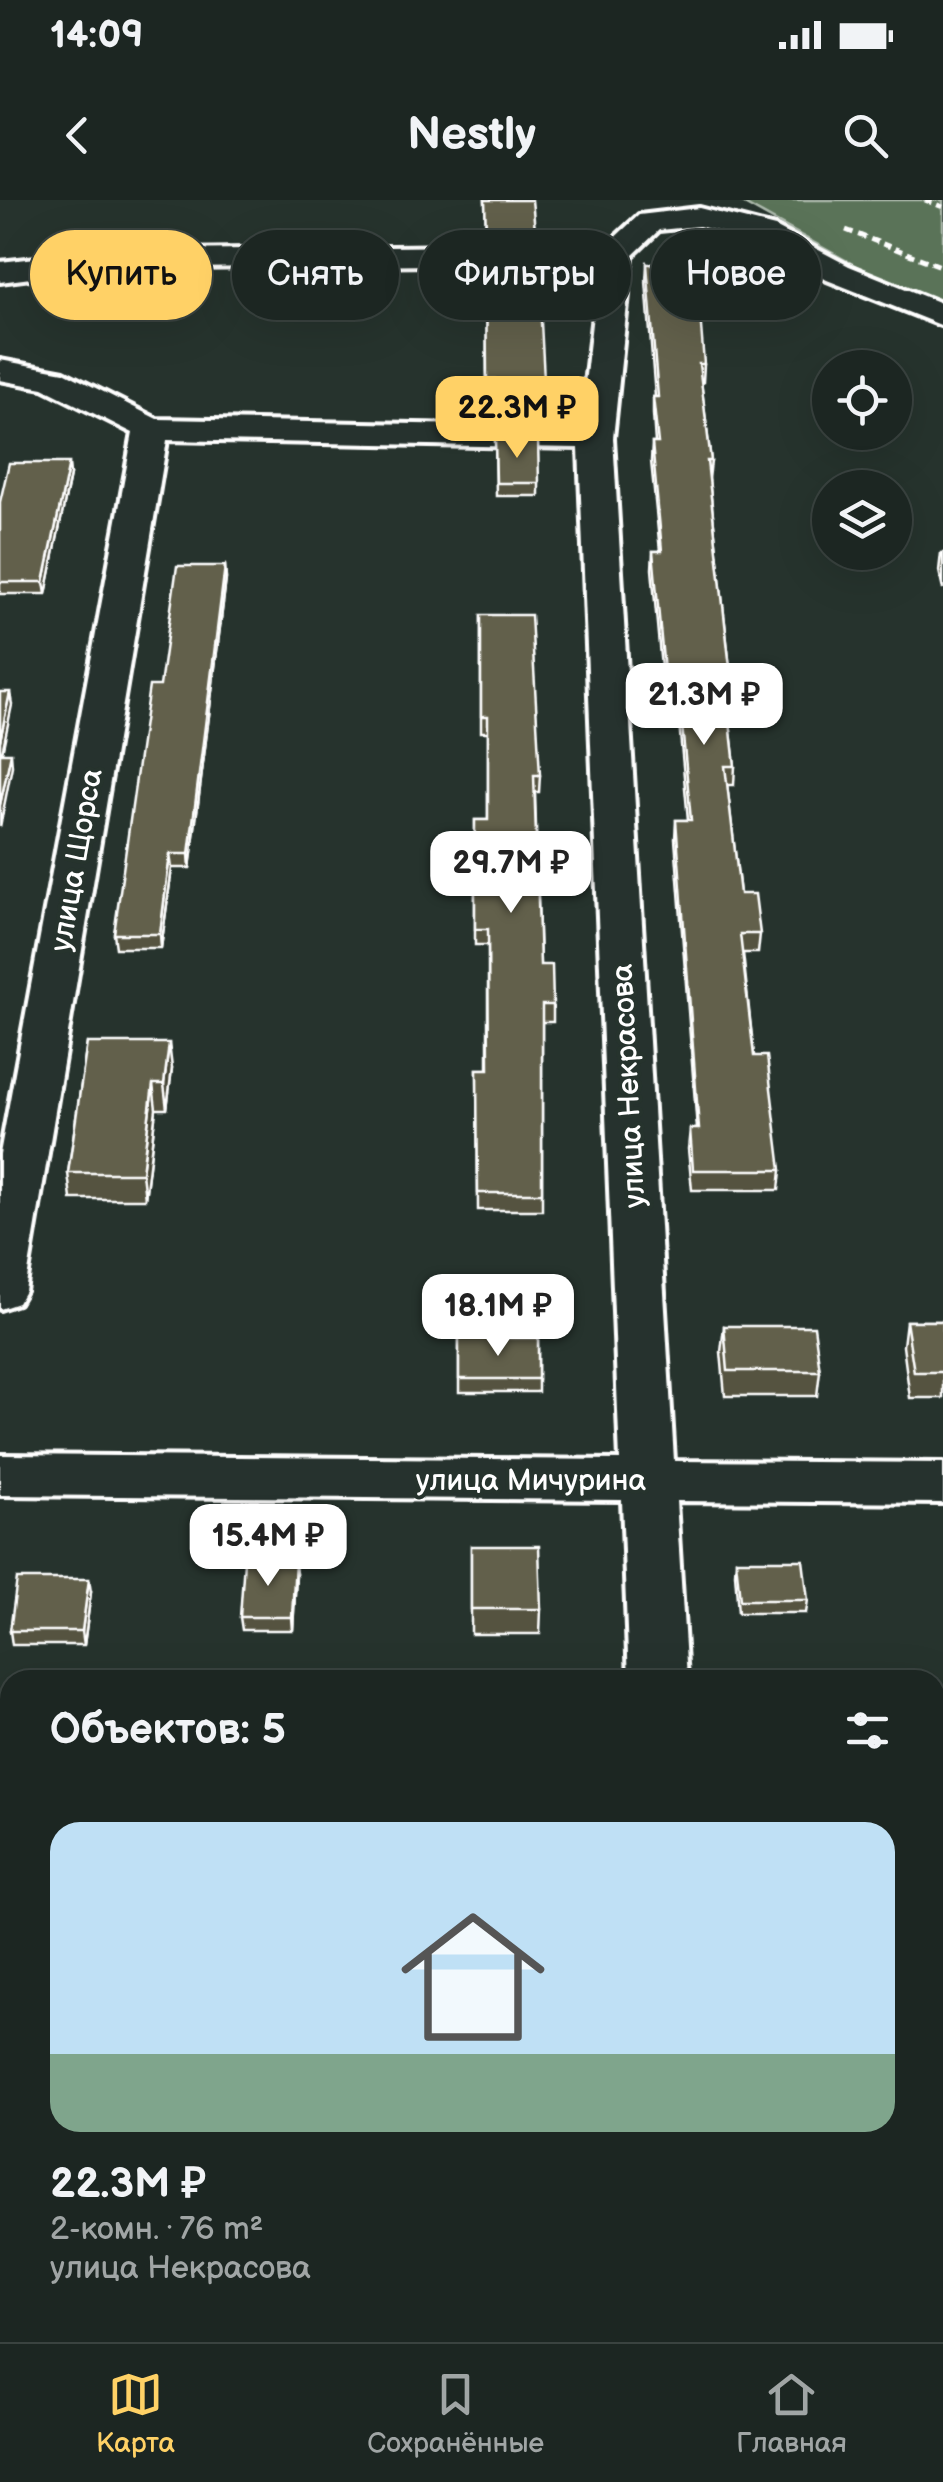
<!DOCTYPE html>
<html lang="ru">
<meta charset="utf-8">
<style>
:root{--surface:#1c2622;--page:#252e2a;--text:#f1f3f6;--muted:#a0a5a5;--line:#3a4340;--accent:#ffd166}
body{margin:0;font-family:"Balsamiq Sans",sans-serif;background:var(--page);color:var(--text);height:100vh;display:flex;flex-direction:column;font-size:38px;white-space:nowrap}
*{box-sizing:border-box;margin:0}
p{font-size:32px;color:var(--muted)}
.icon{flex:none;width:55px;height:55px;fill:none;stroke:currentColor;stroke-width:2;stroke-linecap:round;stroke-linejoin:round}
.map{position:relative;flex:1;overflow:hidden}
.sheet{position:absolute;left:0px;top:1470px;width:945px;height:672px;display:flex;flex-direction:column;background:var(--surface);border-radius:30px 30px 0 0;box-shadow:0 10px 40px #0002,0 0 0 2px var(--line)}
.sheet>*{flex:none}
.hud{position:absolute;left:30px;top:30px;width:885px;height:90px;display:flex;gap:20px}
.controls{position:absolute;left:812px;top:150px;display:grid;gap:20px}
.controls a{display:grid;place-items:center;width:100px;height:100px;border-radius:50%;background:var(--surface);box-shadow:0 10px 40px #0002,0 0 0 2px var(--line);font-size:50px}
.price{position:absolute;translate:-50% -85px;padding:0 22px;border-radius:20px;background:#fff;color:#222;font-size:32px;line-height:65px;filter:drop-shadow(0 2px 5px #0008)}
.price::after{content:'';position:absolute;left:50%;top:60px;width:30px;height:22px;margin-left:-15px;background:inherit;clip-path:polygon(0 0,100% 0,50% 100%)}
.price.current{background:var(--accent);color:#111}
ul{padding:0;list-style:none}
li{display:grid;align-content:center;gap:20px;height:530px;padding:0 50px}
li span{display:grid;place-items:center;height:310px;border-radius:30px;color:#555}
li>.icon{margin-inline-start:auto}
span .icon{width:180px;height:180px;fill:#fffc;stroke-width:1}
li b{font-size:42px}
h2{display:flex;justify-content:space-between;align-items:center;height:120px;padding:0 50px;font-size:42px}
.tag{padding:0 35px;border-radius:45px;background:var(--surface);box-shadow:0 10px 40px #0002,0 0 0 2px var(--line);font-size:35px;line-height:90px}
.tag.current{background:var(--accent);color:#111}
.status{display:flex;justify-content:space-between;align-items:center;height:70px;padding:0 50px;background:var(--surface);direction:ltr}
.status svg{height:28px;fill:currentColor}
header{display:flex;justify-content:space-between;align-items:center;height:130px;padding:0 50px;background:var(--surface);font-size:45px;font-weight:700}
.tabs{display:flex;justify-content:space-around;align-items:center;height:140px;border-top:2px solid var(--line);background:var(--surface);font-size:28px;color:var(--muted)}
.tabs a{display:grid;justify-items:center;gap:5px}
.tabs .current{color:var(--accent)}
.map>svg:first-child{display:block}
</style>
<div class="status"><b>14:09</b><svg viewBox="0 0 49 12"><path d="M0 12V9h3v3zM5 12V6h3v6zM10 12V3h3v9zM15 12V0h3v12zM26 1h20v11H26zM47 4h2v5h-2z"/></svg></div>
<header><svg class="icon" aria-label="back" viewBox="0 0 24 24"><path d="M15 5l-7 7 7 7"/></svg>Nestly<svg class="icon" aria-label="search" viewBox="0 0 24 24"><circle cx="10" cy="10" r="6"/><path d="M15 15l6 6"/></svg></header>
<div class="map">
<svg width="943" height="2142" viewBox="0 0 943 2142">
<rect width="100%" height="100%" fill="#26332d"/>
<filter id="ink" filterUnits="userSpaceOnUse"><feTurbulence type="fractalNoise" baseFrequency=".01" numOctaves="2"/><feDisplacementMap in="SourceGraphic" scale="20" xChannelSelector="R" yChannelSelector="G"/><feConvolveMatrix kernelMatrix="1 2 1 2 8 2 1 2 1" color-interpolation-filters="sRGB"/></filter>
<g filter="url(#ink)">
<!-- green -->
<path fill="#5a7358" stroke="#acb9ac" stroke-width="2.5" d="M737,0H943V104L860,68Z"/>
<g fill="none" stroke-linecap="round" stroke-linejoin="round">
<defs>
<path id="street" d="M699,8L775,27L849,66L943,104V126L827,80L753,41L699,26L659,30L632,56L613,238L674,1261L943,1263V1303L676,1301L687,1480H629L622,1300L0,1295V1255L620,1260L579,248L167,240L25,1091L18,1103L0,1109V954L133,233L43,188L0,180V160L64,172L157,219L580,227L599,63L100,69L0,82V62L100,51L608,44L639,15Z
M657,2132H727V2142H657Z"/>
</defs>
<!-- street casing -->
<use href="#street" stroke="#fff" stroke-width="8"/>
<!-- path -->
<path stroke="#fff" stroke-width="5" stroke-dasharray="8 5" stroke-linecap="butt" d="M925,0L943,7
M846,30L943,67"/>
<!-- street -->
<use href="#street" fill="#26332d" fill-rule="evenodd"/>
</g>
<!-- wall -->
<path fill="#545341" stroke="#fff" stroke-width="2.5" d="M485,0L535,30V41L486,42Z
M486,46L544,179L543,202H537L536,222H495V202H487Z
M647,64L704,164L703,182H701L711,261L709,279L734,504L733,523H730L735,566L734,585H727L740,694L760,734L758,753H743L754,856L781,970L779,990H692L688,949L690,929H697L675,639L676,620H688L679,523H666L652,369L653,351H660L651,261L652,243H655L653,214V197H655L646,81Z
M495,238L539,283V296H496Z
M70,275L46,394H0V302Z
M941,353H943V389L939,371Z
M225,366L226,379L190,668H172L161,748H116L114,734L160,486Z
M481,415L540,575L539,592H535L540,765L553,805V822H542V1010H478L477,869H488V745H475V620H488V532H481Z
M87,843L172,868L167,909H156L145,999H71L68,973Z
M906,1121H943V1198H910L903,1146Z
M724,1126L820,1171L817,1196H725L721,1152Z
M459,1138H538V1192H459Z
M471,1346L541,1409L540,1434H471Z
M736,1360L808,1400L806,1413H738L735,1373Z
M296,1375L293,1430H242L240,1417Z
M91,1392L84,1445H12L10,1431Z
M0,1607H10V1830H0Z
M0,1888H10V1994H0Z"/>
<!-- shaded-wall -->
<path fill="#454435" stroke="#fff" stroke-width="2.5" d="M69,263L70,275L46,394L44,382Z
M225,366L226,379L190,668L189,654Z
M10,492L12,505L0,562V541Z
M11,553L12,566L0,627V605Z
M170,654L172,668L161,748L160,734Z
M169,843L172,868L167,909L164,884Z
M153,884L156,909L145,999L142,973Z
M295,1361L296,1375L293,1430L292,1417Z
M89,1379L91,1392L84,1445L82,1431Z"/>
<!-- building -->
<path fill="#62614c" stroke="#fff" stroke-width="2.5" d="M485,0H532L535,30H486Z
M486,46H537L544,179H536L537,200L495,199V179H487Z
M647,64H696L704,164H699L711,261H707L734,504H728L735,566H725L740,694H755L760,734H740L754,856H767L781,970H693L690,929H699L676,620H691L680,504H667L653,351H662L652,243H658L653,197H658Z
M495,238L538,239L539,283H496Z
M9,263H69L44,382H0V302Z
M177,366H225L189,654H170L160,734H114L149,486H160Z
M481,415H531L540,575H534L540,765H552L553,805H542V993H478L477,869H489L488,729H475V620H488V516H481Z
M0,492H10L0,541Z
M0,553H11L0,605Z
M87,843H169L164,884H153L142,973H68Z
M906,1121H943V1172H914Z
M724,1126H814L820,1171H728Z
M459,1138H538V1179H459Z
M471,1346H539L541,1409H471Z
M736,1360H803L808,1400H740Z
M244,1361H295L292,1417H240Z
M17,1379H89L82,1431H10Z
M0,1607H10V1809H0Z
M0,1888H10L9,1971H0Z
M490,2132H566V2142H490Z
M784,2132H908L909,2142H785Z"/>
</g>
<g text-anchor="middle" stroke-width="8" stroke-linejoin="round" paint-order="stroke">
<!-- street labels -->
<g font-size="30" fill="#fff" stroke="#26332d">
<text transform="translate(76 660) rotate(-80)" y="10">улица Щорса</text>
<text transform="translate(628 886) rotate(-93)" y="10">улица Некрасова</text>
<text x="531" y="1290">улица Мичурина</text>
</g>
</g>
</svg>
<div class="controls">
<a><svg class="icon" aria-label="locate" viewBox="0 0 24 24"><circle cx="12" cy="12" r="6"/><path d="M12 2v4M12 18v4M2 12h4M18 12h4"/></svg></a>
<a><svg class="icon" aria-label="layers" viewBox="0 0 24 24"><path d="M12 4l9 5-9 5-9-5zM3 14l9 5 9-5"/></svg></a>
</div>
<b class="price current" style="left:517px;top:261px">22.3M ₽</b>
<b class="price" style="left:704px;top:548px">21.3M ₽</b>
<b class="price" style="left:511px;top:716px">29.7M ₽</b>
<b class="price" style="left:498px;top:1159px">18.1M ₽</b>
<b class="price" style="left:268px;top:1389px">15.4M ₽</b>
<div class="hud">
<a class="tag current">Купить</a>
<a class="tag">Снять</a>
<a class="tag">Фильтры</a>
<a class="tag">Новое</a>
</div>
<section class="sheet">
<h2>Объектов: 5<svg class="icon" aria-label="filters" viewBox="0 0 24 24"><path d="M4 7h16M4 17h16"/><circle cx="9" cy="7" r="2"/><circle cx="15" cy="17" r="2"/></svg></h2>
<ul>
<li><span style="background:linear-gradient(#bfe0f5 75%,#7fa58c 0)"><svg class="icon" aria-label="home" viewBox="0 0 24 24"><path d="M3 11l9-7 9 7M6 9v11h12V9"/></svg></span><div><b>22.3M ₽</b><p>2-комн. · 76 m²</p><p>улица Некрасова</p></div></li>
</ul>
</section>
</div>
<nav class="tabs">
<a class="current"><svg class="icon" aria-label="map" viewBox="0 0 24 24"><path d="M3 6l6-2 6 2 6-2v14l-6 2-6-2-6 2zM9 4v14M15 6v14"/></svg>Карта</a>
<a><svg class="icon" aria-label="saved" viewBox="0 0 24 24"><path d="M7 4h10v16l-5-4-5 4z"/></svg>Сохранённые</a>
<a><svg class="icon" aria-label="home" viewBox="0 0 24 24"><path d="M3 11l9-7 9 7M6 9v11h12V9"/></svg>Главная</a>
</nav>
